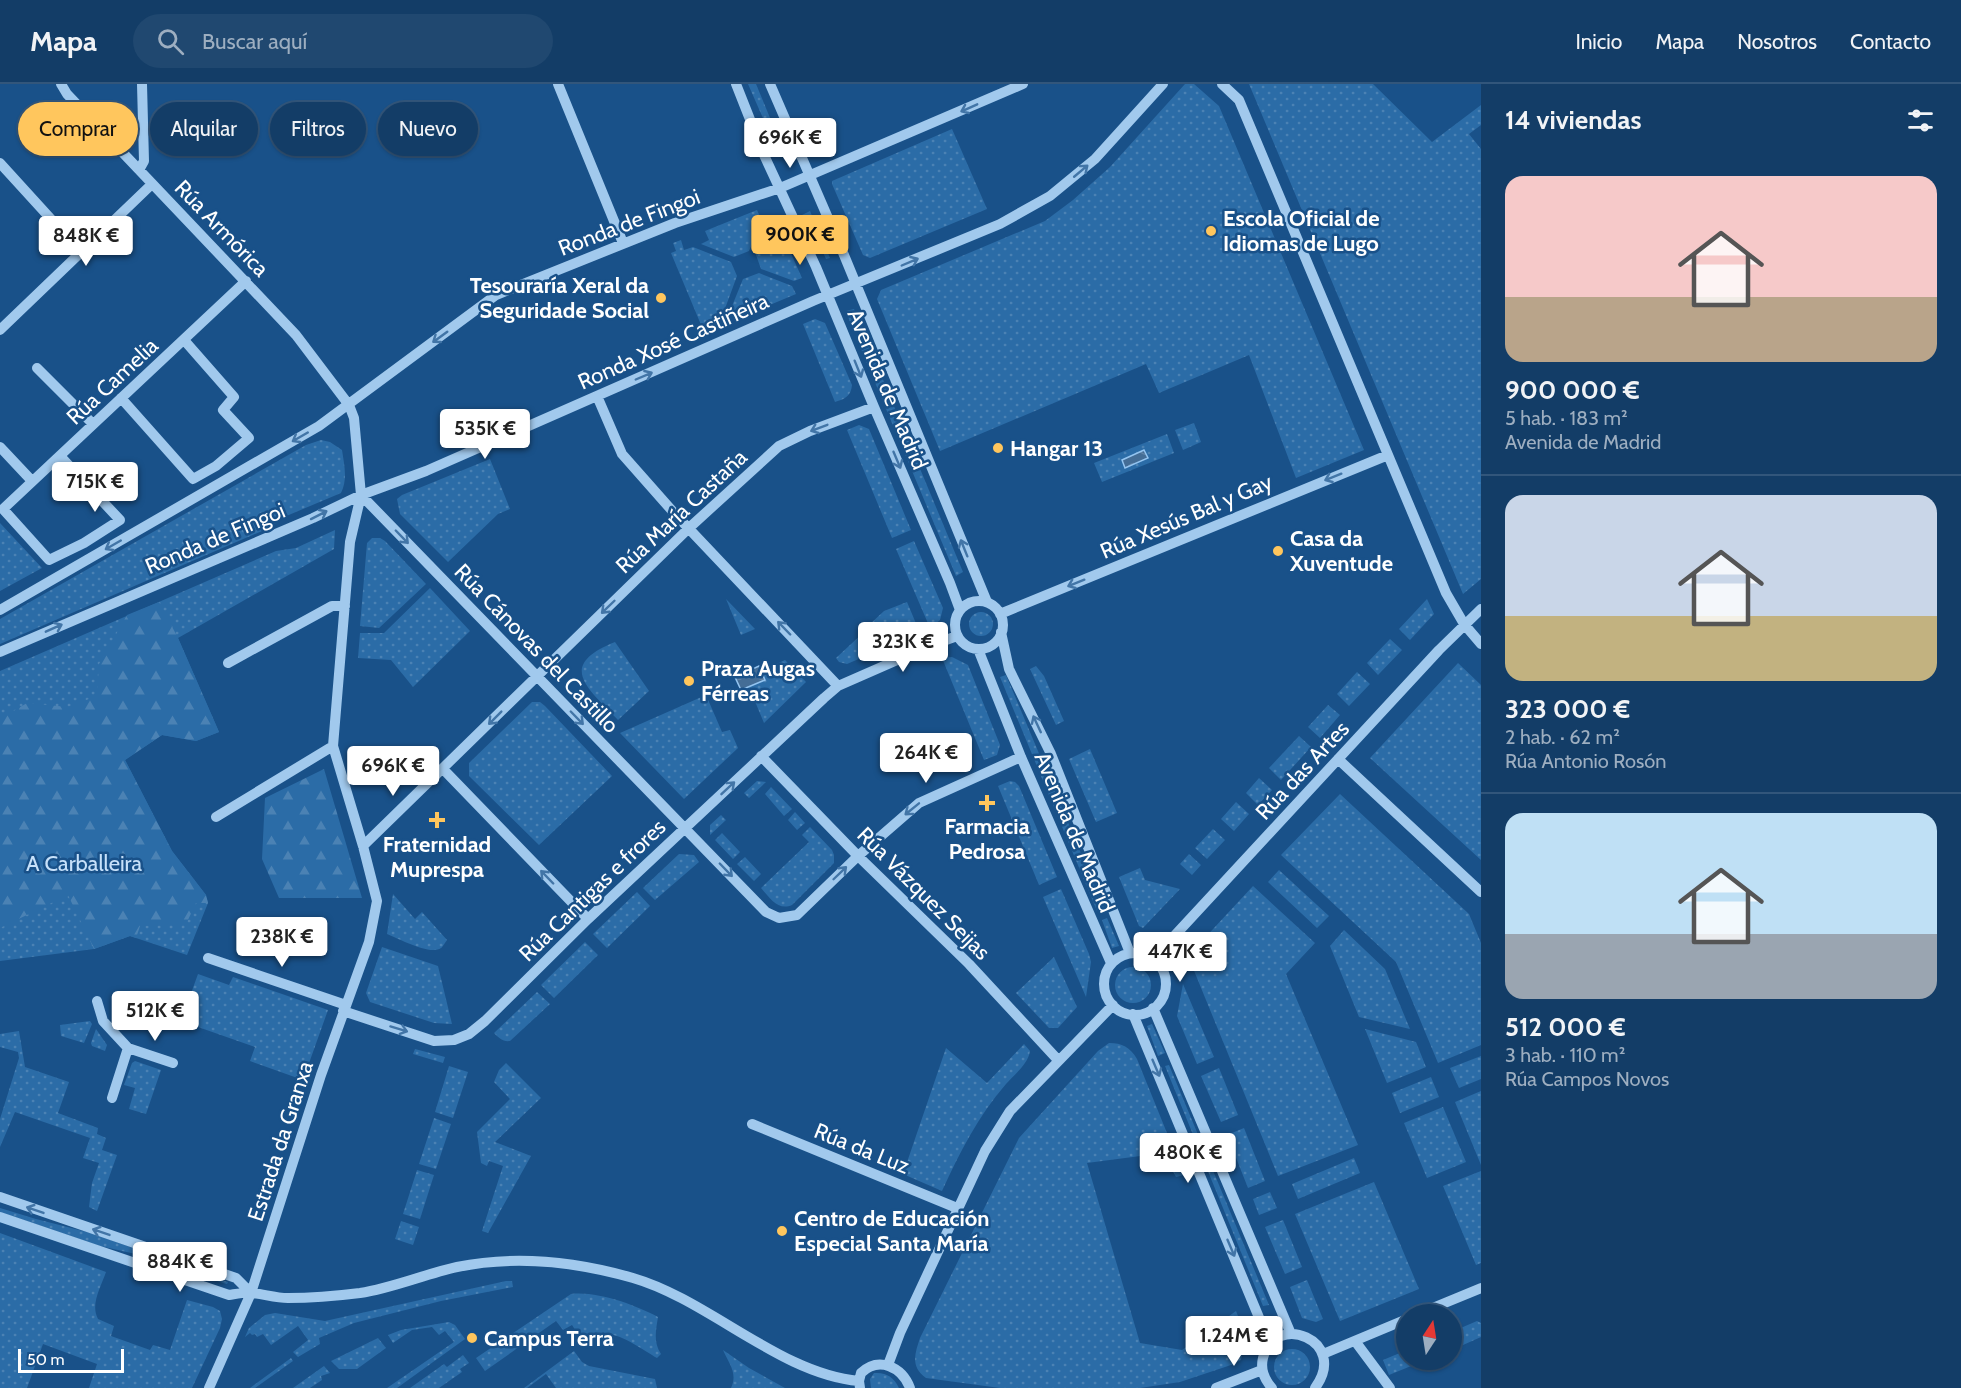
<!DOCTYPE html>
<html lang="es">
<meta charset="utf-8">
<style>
:root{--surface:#133d67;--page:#204870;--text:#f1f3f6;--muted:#9daec0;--line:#32567b;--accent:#ffc65d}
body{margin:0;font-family:Cabin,sans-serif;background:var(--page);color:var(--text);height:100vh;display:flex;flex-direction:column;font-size:22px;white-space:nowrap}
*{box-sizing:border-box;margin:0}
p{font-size:20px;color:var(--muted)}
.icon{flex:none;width:33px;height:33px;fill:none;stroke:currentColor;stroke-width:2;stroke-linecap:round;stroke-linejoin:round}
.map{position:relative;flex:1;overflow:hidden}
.details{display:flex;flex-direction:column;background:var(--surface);width:480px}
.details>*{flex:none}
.guide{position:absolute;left:18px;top:18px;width:570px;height:54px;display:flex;gap:12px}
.needle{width:39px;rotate:12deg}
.controls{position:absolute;left:1396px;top:1220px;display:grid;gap:12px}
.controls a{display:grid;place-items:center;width:66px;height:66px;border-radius:50%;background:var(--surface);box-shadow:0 2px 4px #0004,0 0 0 2px var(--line);font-size:30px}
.scale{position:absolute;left:18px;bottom:15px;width:106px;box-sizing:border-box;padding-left:6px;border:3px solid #fff;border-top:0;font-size:16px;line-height:21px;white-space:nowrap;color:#fff;-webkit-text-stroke:4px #195189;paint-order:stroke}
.price{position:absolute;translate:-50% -51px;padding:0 14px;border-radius:6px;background:#fff;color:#222;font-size:20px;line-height:39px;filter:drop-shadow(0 2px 3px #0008)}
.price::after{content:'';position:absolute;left:50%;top:36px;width:18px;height:14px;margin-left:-9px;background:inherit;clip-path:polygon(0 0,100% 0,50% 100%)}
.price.active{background:var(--accent);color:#111}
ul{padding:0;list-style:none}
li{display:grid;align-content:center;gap:12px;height:318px;padding:0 24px}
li+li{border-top:2px solid var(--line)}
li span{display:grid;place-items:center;height:186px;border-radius:18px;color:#555}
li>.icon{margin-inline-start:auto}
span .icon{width:108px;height:108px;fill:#fffc;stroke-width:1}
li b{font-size:26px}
h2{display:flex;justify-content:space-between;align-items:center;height:72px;padding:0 24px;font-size:26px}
.pill{padding:0 21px;border-radius:27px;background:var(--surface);box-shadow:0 2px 4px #0004,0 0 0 2px var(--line);font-size:21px;line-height:54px}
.pill.active{background:var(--accent);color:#111}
header{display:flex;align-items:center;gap:36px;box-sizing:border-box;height:84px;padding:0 30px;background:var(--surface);border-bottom:2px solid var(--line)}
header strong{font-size:28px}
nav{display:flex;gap:33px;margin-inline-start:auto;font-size:21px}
.search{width:420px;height:54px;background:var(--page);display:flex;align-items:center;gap:15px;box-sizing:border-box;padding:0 21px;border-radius:33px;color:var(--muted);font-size:22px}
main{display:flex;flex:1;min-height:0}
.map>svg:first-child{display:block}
</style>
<header>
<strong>Mapa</strong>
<div class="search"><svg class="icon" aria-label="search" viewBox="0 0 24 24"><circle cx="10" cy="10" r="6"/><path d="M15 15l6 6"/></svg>Buscar aquí</div>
<nav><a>Inicio</a><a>Mapa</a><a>Nosotros</a><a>Contacto</a></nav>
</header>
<main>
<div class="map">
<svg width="1481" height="1304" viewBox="0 0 1481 1304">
<defs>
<pattern id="green-dots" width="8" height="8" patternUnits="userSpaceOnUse" patternTransform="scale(1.5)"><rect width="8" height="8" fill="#2b6ca7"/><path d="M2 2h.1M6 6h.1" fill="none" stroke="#4b82b4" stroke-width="1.8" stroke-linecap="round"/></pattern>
<pattern id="forest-firs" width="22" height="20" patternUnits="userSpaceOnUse" patternTransform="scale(1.5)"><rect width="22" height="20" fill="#2b6ca7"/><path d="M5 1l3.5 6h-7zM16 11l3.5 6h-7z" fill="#4b82b4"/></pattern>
<pattern id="water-waves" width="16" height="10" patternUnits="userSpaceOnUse" patternTransform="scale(1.5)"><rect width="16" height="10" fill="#446d96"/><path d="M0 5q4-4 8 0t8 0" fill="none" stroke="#6083a6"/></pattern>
</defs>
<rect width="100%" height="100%" fill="#195189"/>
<!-- green -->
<path fill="url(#green-dots)" d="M748,0H756L775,46L783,49L786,57L770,64L766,55L769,48Z
M1185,0H1194L1219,22L1364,366L1296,394L1249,271L1159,309L1146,280L940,367L877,215L881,206L1045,137L1073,116L1110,83Z
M1249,0H1373L1432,58L1481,21V41L1469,50L1481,65V495L1463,510Z
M952,45L987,125L870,174L863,171L832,100V97Z
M757,126L762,137L749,167L734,173L701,160L709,156L705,147Z
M810,127L830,174L826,175L810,139L800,132Z
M776,136L802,194L794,197L761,185L755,168L767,139Z
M681,156L684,166L693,163L731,178L737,192L723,230L715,234L718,242L704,248L671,169L676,167L673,159Z
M759,189L792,202L796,210L741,233L738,225L730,227L743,195Z
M854,225L860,241L852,243L846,227Z
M815,235L825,239L852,301C851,312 845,315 835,318L803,240Z
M864,250L963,488L956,492L856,253Z
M1194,339L1201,358L1183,366L1175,346Z
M859,341L869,345L911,446L892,454L847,346Z
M1167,350L1174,369L1102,398L1094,379Z
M321,356L330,358L342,366C344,380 348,395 341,409L284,433L269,444L0,560V535L306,361Z
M490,375L510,425L498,430L448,478L400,430L397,415L402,411Z
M0,439L42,484L0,507Z
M335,446L334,465L178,554L219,648L196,657L162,651L125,676L172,767L206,811L208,819L187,871L130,852L94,865L0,877V587L276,467L296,464Z
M372,454H380L385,457L426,500L379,544L360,542L367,459Z
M914,457L943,524L940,536L930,544L896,465Z
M430,504L470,547L413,603L391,576L358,574L360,549H384Z
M726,515L755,545L741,551Z
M1427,515L1434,530L1410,556L1399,545Z
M907,518L920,549L887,563L868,542L884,527Z
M969 540a12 12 0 1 1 24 0a12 12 0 1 1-24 0Z
M864,548L882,565L847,580L839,578L836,574Z
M1390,555L1402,566L1378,591L1367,579Z
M615,558L649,607L618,636C589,605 555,582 615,558Z
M952,573L968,581L1000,661L997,671L984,676L942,574Z
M785,576L806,598L764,639L749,603L764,596L761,587Z
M1458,579L1481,601V776L1370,674Z
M1036,582L1044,592L1064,637L1056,641L1030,585Z
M1357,588L1370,600L1349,622L1337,610Z
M1006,591L1104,824L1097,827L1000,593Z
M706,611L722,648L730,646L738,664L684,715L620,649Z
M532,618H540L545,622L612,692L539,761L469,692V679Z
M1328,621L1340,631L1320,654L1308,643Z
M1299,652L1311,663L1281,696L1269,684Z
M1090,665L1117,729L1096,738L1069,675Z
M1259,694L1272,706L1258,721L1246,709Z
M757,697L766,698L749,714L744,709Z
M1010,697L1015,698L1019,702L1057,793L1039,801L998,702Z
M771,703L792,725L784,732L765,710Z
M1340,710L1469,830L1481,859V961L1438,979L1396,878L1281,771Z
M1236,718L1249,730L1234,747L1221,735Z
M795,728L805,739L797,746L788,736Z
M721,731L726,736L710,751V741Z
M810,743L832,766L834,771V779L792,821C778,827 770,814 761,804L809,758L802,751Z
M1213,745L1225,756L1207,775L1195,764Z
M722,749L740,768L733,775L715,756Z
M679,770L694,771L699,778L655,816L643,804Z
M1189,770L1201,781L1192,791L1180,780Z
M745,773L761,790L754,797L737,780Z
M1140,784L1145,796L1180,805L1143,844L1139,842L1119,793Z
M1279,786L1329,832L1317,844L1268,798Z
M1253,802L1315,859L1286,890L1358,1061L1278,1092L1188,872Z
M1061,805L1089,870L1091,878L1086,913L1043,813Z
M637,808L650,822L607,864L593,850Z
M393,810L415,835L422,828L447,856C446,857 442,864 441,864C430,872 398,854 387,850Z
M1107,834L1119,862L1112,864L1102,836Z
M1344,846L1385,885L1410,945L1359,933L1330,862Z
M585,858L598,871L554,914L541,901Z
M382,863L438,882L452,940L434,939L370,918L366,909Z
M1054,873L1077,923L1058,944H1049L1016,909Z
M1115 901a18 18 0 1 1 36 0a18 18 0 1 1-36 0Z
M198,890L229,901L233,893L328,926L303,996L250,977L255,963L181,937Z
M1183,900L1214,973L1197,980L1177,932Z
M537,908L550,920L510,957C503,958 499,954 494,949Z
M90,937L92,940L84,959L61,952L60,941Z
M1152,940L1165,969L1158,972L1147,942Z
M96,945L107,961L105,967L92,962L91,959Z
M1365,945L1416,958L1426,983L1387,999Z
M19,947L25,983L69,998L58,1029L98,1044L97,1050L106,1054L102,1066L117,1071L97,1127L89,1123L92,1099L99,1079L83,1074L90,1054L15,1028L0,1063V1035L19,974L18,968L0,963V950Z
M1109,959C1122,959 1130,963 1137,975L1184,1091L1176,1093L1163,1069L1087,1079L1140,1259L1182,1266L1236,1227L1246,1252L1241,1276L1231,1281L1180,1298L1140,1304H1000L926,1294C910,1283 915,1269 920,1254L1019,1054L1098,967Z
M1024,960L1030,967C1028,980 1015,990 1006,1000C978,1032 960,1068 942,1107L903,1090L946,964L987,999Z
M415,965L445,973L443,979L413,970Z
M1481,972V995L1459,1004L1450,984Z
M135,977L161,986L146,1030L129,1025L135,1004L124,1001L132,979Z
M506,979L541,1014L495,1058L531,1072L488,1149L482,1147L503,1082L489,1077L487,1082L481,1079L477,1048L510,1015L494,998L499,986Z
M1169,981L1269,1221L1263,1222L1165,982Z
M449,982L468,988L453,1034L435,1028Z
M1219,984L1238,1031L1221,1038L1201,992Z
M1431,993L1439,1013L1400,1029L1392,1009Z
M1481,1007V1081L1455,1018Z
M1443,1023L1466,1078L1427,1094L1404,1039Z
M434,1034L451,1040L436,1085L419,1080Z
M1244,1044L1265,1097L1248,1104L1227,1051Z
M1354,1074L1360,1089L1298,1115L1292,1100Z
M417,1086L434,1091L420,1135L403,1130Z
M1481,1087V1179L1476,1181L1443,1102Z
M1374,1098L1419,1205L1340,1237L1295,1130Z
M1270,1108L1277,1124L1259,1131L1253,1115Z
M0,1124L36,1135L91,1149L228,1198L227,1200L223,1199L140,1171L100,1162L0,1128Z
M1283,1136L1302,1183L1285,1190L1265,1143Z
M401,1137L419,1143L413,1161L395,1155Z
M0,1149L106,1188C101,1203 90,1220 98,1235L114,1242L111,1252L150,1266L153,1261L170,1266L187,1216L213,1223L220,1227L222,1235L220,1244L192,1304H89L97,1280L43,1260L27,1304H0Z
M1307,1196L1323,1235L1316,1238L1302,1234L1290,1203Z
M506,1197H512L513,1203L441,1217L354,1239L319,1254L320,1260L298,1273L293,1268L308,1256L298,1242L271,1261L263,1250L257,1253L255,1250L252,1251L250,1249L245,1253L249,1244L265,1231L275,1229L325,1237Z
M571,1210C598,1207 635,1221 658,1233C656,1246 653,1258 661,1270L657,1274C645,1267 620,1249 606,1250C598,1250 591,1255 584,1259L572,1241L563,1246L556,1237L485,1287L476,1274Z
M1477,1237L1481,1239V1253L1463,1261L1456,1246Z
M449,1238L455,1241L465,1255L397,1304H387L454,1258L445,1247L439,1251L432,1243L412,1246L393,1259L388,1251L401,1246Z
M378,1254L386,1264L357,1285H339L331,1277Z
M1274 1283a18 18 0 1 1 36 0a18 18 0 1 1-36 0Z
M723,1266L749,1284L785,1304H731C738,1289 729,1280 723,1266Z
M1407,1266V1275H1414L1416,1280L1389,1291L1383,1276Z
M574,1267L582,1278L589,1282L655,1295L657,1304H556L546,1290L527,1304H524Z
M463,1271L469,1279L460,1285L462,1288L439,1304H410L444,1280L447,1283Z
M291,1274L293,1277L255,1304H250Z
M324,1282L330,1289L321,1292L322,1296L310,1304H293Z
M874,1289C886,1288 894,1293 899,1304H871L870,1295Z"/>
<!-- forest -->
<path fill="url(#forest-firs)" d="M159,518L178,554L219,648L196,657L162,651L125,676L172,767L206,811L208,819H196L186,840L140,842L136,854L130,852L94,865L68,811L0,844V635L27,619L68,623L97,612L99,580L127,531Z
M324,685L362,814H279L262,775L265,714Z"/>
<!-- water -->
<path fill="url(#water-waves)" stroke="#94c4f0" stroke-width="1.5" d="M1144,366L1148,374L1125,384L1122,376Z
M759,582L765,596L741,606L735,593Z"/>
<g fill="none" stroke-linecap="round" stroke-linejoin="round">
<!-- minor -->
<path stroke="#a1c9ed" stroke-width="10" d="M61,0L67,10L296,251L349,321L354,334L361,411L350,458L333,662L363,762L377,817L369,858L321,991L251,1209L209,1304
M558,0L623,159
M736,0L764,71L816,183L874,323L950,499L960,526
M770,0L844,171L987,518
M1222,0L1239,16L1446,509L1464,540L1481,560
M0,79L81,168
M139,86L144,77L142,0
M0,246L152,100
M37,284L93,340
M597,312L622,370L675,430L838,602
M121,314L193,395L216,382L249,354L223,326L234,313L184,256
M0,363L32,397
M60,372L120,436L84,459L49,476L3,425L246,197
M361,411L766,828L779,834L797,831L858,772L919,719L1021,673
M955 541a24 24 0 1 1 48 0a24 24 0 1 1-48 0Z
M0,526L319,342L496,211L675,139L780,104L1023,0
M1000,530L1388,371
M1001,548L1009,585L1051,670L1130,869
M978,565L1021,673L1111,879
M0,568L313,434L361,411L426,387L813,217L1000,140L1050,112L1095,75L1163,0
M228,579L332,522H345
M761,672L858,772L969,880L1058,976
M1338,675L1481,808
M443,685L588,835
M216,733L333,662
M363,762L689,444L779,362L810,347L874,323
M1104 900a31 31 0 1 1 62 0a31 31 0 1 1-62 0Z
M208,874L346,921
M1153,875L1439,566L1481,525
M97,917L103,937L128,964L112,1014
M1153,924L1291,1250
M343,927L434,957L454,956L469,950L485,937L588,835L824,614L838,602L927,563L957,552
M1133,930L1270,1260
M128,964L173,979
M752,1040L957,1124
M0,1113L236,1194L251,1209
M0,1133L229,1211C236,1210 245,1208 252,1209C264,1210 275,1214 288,1214C312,1214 336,1212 360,1209C393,1204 425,1190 457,1183C515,1171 577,1178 633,1194C709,1216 780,1290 859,1297
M1418,1230L1481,1204
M1355,1257L1390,1304
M1323,1270L1407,1235
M888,1281L900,1249L985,1067L1010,1027L1113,921
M860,1304L859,1297L861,1289C879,1272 902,1283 910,1304
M1216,1304L1262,1286
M1272,1304C1264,1295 1260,1286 1263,1274C1274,1227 1350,1256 1315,1304"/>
</g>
<!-- one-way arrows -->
<defs><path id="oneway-shaft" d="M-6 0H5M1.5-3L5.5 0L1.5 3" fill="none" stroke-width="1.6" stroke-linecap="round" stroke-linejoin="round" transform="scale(1.5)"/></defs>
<g stroke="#4275a7">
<use href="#oneway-shaft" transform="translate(969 24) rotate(156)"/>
<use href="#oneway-shaft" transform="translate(1081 87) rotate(-40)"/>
<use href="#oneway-shaft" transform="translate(910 178) rotate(-23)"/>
<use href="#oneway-shaft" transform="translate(440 253) rotate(144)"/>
<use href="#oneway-shaft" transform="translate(858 285) rotate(68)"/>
<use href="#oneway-shaft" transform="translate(644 292) rotate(-23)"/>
<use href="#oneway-shaft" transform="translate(819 344) rotate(159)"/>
<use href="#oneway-shaft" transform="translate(300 353) rotate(150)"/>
<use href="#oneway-shaft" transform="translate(897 376) rotate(67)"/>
<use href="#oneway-shaft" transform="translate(1333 393) rotate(158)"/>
<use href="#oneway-shaft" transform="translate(319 431) rotate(-27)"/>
<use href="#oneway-shaft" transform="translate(402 453) rotate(46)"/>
<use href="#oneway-shaft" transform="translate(113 461) rotate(150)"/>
<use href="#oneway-shaft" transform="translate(964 464) rotate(-112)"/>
<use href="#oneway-shaft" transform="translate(1076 499) rotate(158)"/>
<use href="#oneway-shaft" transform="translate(608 523) rotate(136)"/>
<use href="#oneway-shaft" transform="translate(54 544) rotate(-24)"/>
<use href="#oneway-shaft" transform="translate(784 544) rotate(-134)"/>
<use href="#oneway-shaft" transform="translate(495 634) rotate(135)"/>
<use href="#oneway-shaft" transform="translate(577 634) rotate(46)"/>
<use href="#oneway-shaft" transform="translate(1037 640) rotate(-115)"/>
<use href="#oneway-shaft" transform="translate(728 704) rotate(-43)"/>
<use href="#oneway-shaft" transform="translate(912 725) rotate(141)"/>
<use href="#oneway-shaft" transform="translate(726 786) rotate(46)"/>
<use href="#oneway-shaft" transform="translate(840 789) rotate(-44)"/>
<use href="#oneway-shaft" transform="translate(547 793) rotate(-134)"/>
<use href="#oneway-shaft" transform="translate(399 945) rotate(17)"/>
<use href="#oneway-shaft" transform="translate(1156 984) rotate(67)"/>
<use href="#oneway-shaft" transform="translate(35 1126) rotate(-161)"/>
<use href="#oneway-shaft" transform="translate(101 1148) rotate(-161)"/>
<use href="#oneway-shaft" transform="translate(1231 1164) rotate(67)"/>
</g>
<!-- markers -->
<g fill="#ffc65d" stroke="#195189" stroke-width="2">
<circle cx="1211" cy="147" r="6"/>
<circle cx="661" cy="214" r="6"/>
<circle cx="998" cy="364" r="6"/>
<circle cx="1278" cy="467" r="6"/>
<circle cx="689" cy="597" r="6"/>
<path d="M984 710h6v6h6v6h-6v6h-6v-6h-6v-6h6z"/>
<path d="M434 727h6v6h6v6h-6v6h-6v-6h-6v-6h6z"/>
<circle cx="782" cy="1147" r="6"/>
<circle cx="472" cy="1254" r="6"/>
</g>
<g text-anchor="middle" stroke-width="5" stroke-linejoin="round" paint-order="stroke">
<!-- poi labels -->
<g font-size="22" font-weight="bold" fill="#fff" stroke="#195189" text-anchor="start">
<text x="1223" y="142">Escola Oficial de<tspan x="1223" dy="25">Idiomas de Lugo</tspan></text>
<text x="649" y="209" text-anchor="end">Tesouraría Xeral da<tspan x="649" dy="25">Seguridade Social</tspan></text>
<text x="1010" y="372">Hangar 13</text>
<text x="1290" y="462">Casa da<tspan x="1290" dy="25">Xuventude</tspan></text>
<text x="701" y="592">Praza Augas<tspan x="701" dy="25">Férreas</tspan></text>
<text x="987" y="750" text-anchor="middle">Farmacia<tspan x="987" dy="25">Pedrosa</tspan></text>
<text x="437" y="768" text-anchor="middle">Fraternidad<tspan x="437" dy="25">Muprespa</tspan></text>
<text x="794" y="1142">Centro de Educación<tspan x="794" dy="25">Especial Santa María</tspan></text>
<text x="484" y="1262">Campus Terra</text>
</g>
<!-- street labels -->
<g font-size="22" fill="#fff" stroke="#195189">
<text transform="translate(629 138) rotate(-21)" y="8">Ronda de Fingoi</text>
<text transform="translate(222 144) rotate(46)" y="8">Rúa Armórica</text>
<text transform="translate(673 257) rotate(-24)" y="8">Ronda Xosé Castiñeira</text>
<text transform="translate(112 297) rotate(-43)" y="8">Rúa Camelia</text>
<text transform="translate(888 305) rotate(67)" y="8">Avenida de Madrid</text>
<text transform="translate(681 427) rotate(-43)" y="8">Rúa María Castaña</text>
<text transform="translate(1186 432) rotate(-23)" y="8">Rúa Xesús Bal y Gay</text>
<text transform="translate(215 454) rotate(-23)" y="8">Ronda de Fingoi</text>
<text transform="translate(537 564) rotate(46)" y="8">Rúa Cánovas del Castillo</text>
<text transform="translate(1302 686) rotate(-47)" y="8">Rúa das Artes</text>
<text transform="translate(1075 748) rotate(67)" y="8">Avenida de Madrid</text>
<text transform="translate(592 806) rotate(-44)" y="8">Rúa Cantigas e frores</text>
<text transform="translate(924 809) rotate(45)" y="8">Rúa Vázquez Seijas</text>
<text transform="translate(280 1057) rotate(-72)" y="8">Estrada da Granxa</text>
<text transform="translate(862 1064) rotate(22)" y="8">Rúa da Luz</text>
</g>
<!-- park labels -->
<g font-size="22" fill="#c7e1fa" stroke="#195189">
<text x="84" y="787">A Carballeira</text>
</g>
</g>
</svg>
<div class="controls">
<a><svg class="needle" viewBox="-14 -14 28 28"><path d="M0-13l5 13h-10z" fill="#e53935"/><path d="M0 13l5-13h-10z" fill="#9daec0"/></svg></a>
</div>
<div class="scale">50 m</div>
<b class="price" style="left:790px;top:85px">696K €</b>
<b class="price active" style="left:800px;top:182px">900K €</b>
<b class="price" style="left:86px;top:183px">848K €</b>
<b class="price" style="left:485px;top:376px">535K €</b>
<b class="price" style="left:95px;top:429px">715K €</b>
<b class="price" style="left:903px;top:589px">323K €</b>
<b class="price" style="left:926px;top:700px">264K €</b>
<b class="price" style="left:393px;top:713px">696K €</b>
<b class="price" style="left:282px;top:884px">238K €</b>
<b class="price" style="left:1180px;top:899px">447K €</b>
<b class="price" style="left:155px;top:958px">512K €</b>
<b class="price" style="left:1188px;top:1100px">480K €</b>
<b class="price" style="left:180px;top:1209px">884K €</b>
<b class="price" style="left:1234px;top:1283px">1.24M €</b>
<div class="guide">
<a class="pill active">Comprar</a>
<a class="pill">Alquilar</a>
<a class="pill">Filtros</a>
<a class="pill">Nuevo</a>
</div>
</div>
<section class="details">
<h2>14 viviendas<svg class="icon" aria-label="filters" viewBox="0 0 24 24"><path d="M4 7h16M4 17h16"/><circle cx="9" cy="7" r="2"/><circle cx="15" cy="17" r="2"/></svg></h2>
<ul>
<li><span style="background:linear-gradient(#f6c9c9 65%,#b9a48a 0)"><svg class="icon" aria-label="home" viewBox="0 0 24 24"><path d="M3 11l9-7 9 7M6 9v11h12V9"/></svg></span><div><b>900 000 €</b><p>5 hab. · 183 m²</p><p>Avenida de Madrid</p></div></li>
<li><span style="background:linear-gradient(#c9d6e8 65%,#c2b280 0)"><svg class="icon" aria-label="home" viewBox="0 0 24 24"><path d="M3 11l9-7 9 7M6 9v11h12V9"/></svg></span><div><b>323 000 €</b><p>2 hab. · 62 m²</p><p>Rúa Antonio Rosón</p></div></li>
<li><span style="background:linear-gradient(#bfe0f5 65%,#9aa5b1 0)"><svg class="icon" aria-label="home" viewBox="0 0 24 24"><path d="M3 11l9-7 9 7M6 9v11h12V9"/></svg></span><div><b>512 000 €</b><p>3 hab. · 110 m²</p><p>Rúa Campos Novos</p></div></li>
</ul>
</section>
</main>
